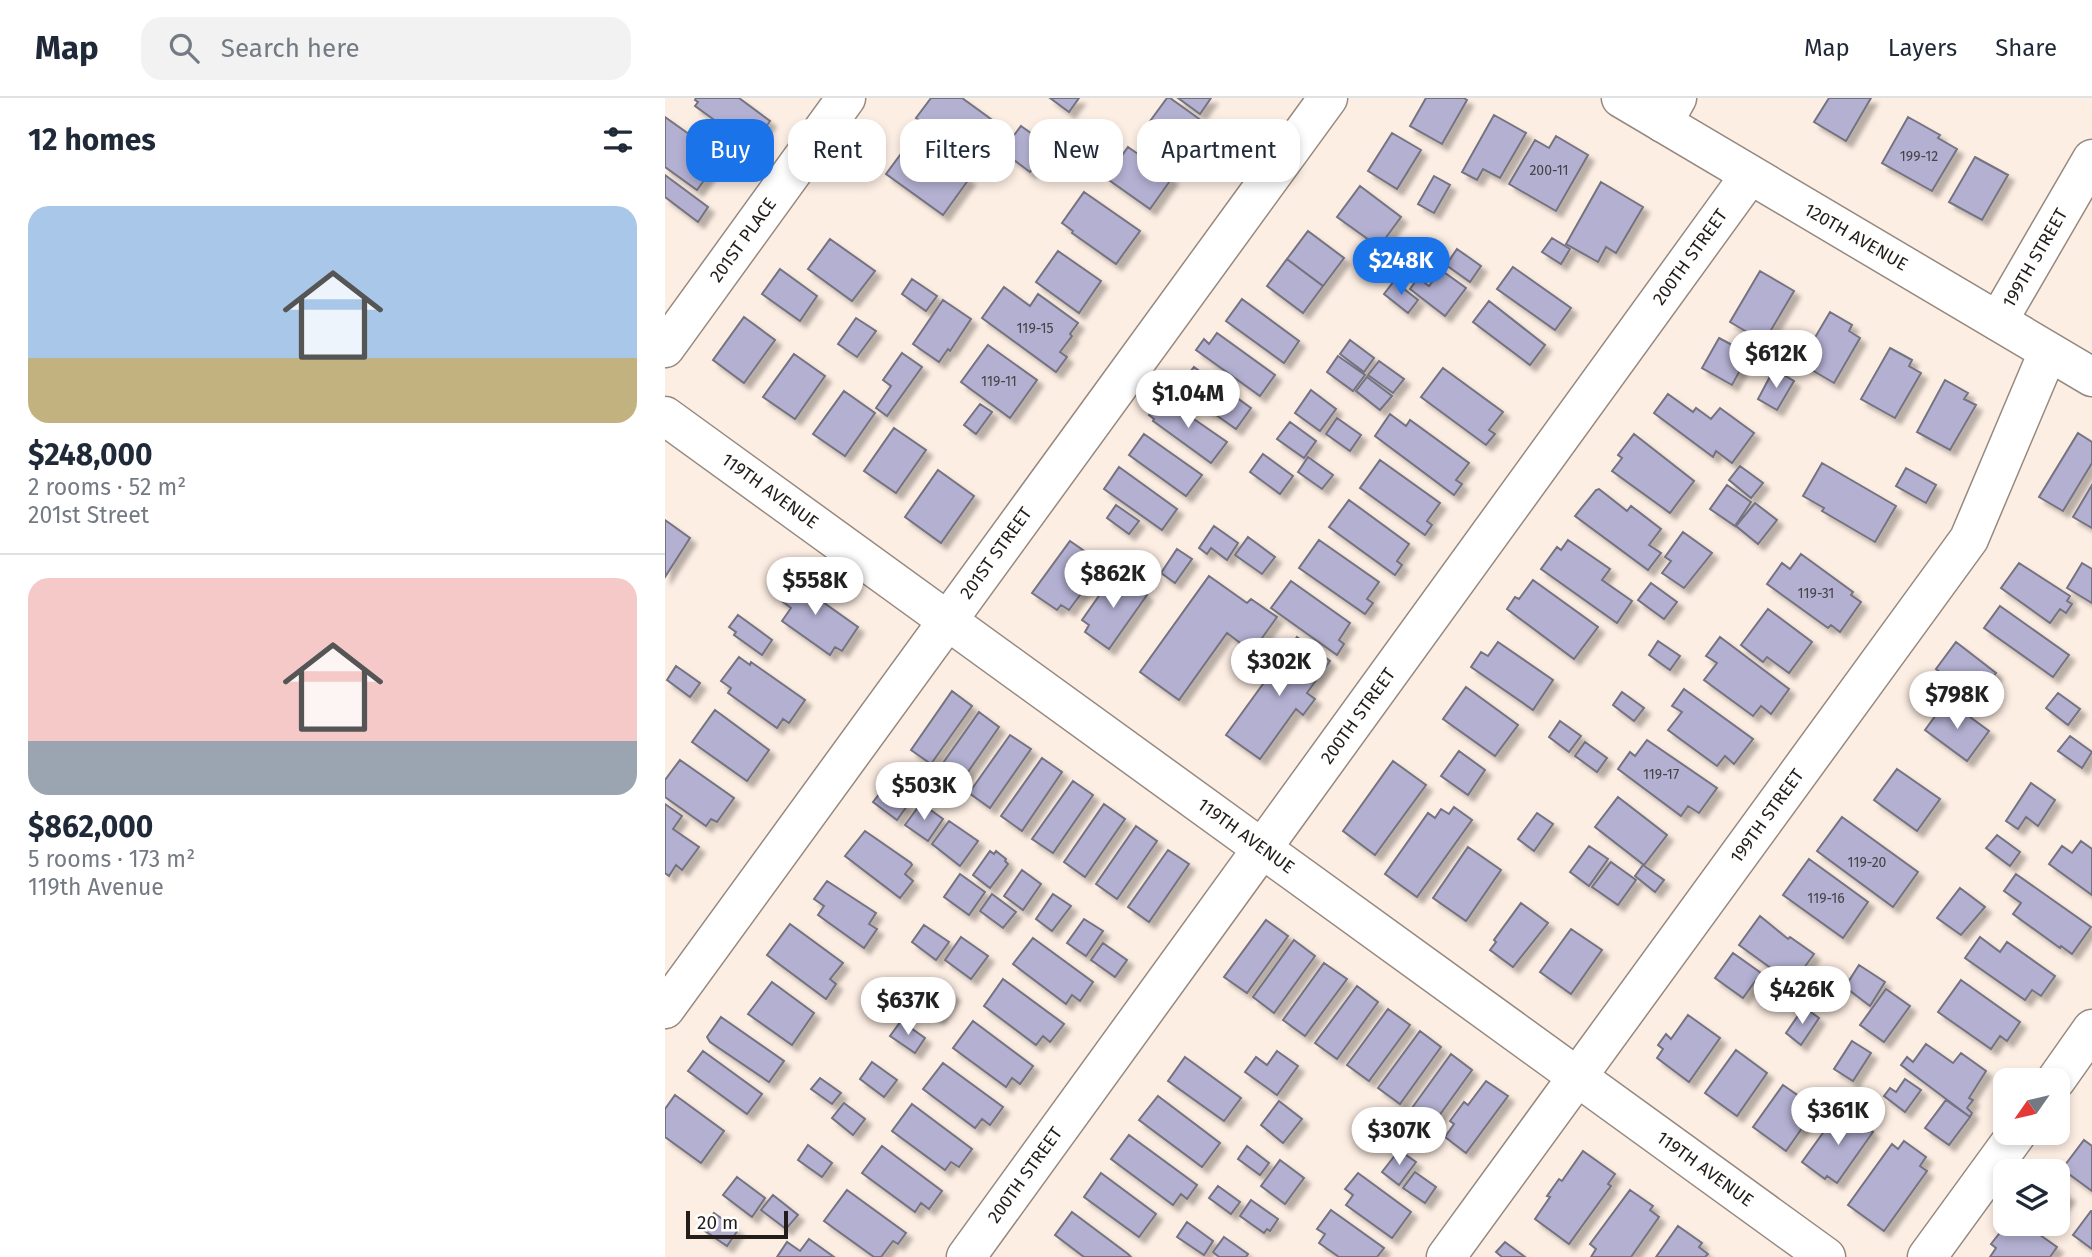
<!DOCTYPE html>
<meta charset="utf-8">
<style>
:root{--surface:#fff;--page:#f2f2f3;--text:#1f2937;--muted:#747a83;--line:#e0e1e3;--accent:#1a73e8}
body{margin:0;font-family:"Fira Sans",sans-serif;background:var(--page);color:var(--text);height:100vh;display:flex;flex-direction:column;font-size:26px;white-space:nowrap}
*{box-sizing:border-box;margin:0}
p{font-size:23px;color:var(--muted)}
.icon{flex:none;width:38px;height:38px;fill:none;stroke:currentColor;stroke-width:2;stroke-linecap:round;stroke-linejoin:round}
.map{position:relative;flex:1;overflow:hidden}
.sheet{display:flex;flex-direction:column;background:var(--surface);width:665px}
.sheet>*{flex:none}
.guide{position:absolute;left:21px;top:21px;width:665px;height:63px;display:flex;gap:14px}
.needle{width:46px;rotate:236deg}
.controls{position:absolute;left:1328px;top:970px;display:grid;gap:14px}
.controls a{display:grid;place-items:center;width:77px;height:77px;border-radius:14px;background:var(--surface);box-shadow:0 4px 10px #0003;font-size:35px}
.scale{position:absolute;left:21px;bottom:18px;width:102px;box-sizing:border-box;padding-left:7px;border:4px solid #221d19;border-top:0;font-size:19px;line-height:24px;white-space:nowrap;color:#221d19;-webkit-text-stroke:5px #fff;paint-order:stroke}
.price{position:absolute;translate:-50% -60px;padding:0 16px;border-radius:24px;background:#fff;color:#222;font-size:23px;line-height:46px;filter:drop-shadow(0 2px 4px #0008)}
.price::after{content:'';position:absolute;left:50%;top:42px;width:21px;height:16px;margin-left:-10px;background:inherit;clip-path:polygon(0 0,100% 0,50% 100%)}
.price.on{background:var(--accent);color:#fff}
ul{padding:0;list-style:none}
li{display:grid;align-content:center;gap:14px;height:371px;padding:0 28px}
li+li{border-top:2px solid var(--line)}
li span{display:grid;place-items:center;height:217px;border-radius:21px;color:#555}
li>.icon{margin-inline-start:auto}
span .icon{width:126px;height:126px;fill:#fffc;stroke-width:1}
li b{font-size:30px}
h2{display:flex;justify-content:space-between;align-items:center;height:84px;padding:0 28px;font-size:30px}
.tag{padding:0 24px;border-radius:21px;background:var(--surface);box-shadow:0 4px 10px #0003;font-size:24px;line-height:63px}
.tag.on{background:var(--accent);color:#fff}
header{display:flex;align-items:center;gap:42px;box-sizing:border-box;height:98px;padding:0 35px;background:var(--surface);border-bottom:2px solid var(--line)}
header strong{font-size:33px}
nav{display:flex;gap:38px;margin-inline-start:auto;font-size:24px}
.search{width:490px;height:63px;background:var(--page);display:flex;align-items:center;gap:18px;box-sizing:border-box;padding:0 24px;border-radius:21px;color:var(--muted);font-size:26px}
main{display:flex;flex:1;min-height:0}
.map>svg:first-child{display:block}
</style>
<header>
<strong>Map</strong>
<div class="search"><svg class="icon" aria-label="search" viewBox="0 0 24 24"><circle cx="10" cy="10" r="6"/><path d="M15 15l6 6"/></svg>Search here</div>
<nav><a>Map</a><a>Layers</a><a>Share</a></nav>
</header>
<main>
<section class="sheet">
<h2>12 homes<svg class="icon" aria-label="filters" viewBox="0 0 24 24"><path d="M4 7h16M4 17h16"/><circle cx="9" cy="7" r="2"/><circle cx="15" cy="17" r="2"/></svg></h2>
<ul>
<li><span style="background:linear-gradient(#a9c7e8 70%,#c2b280 0)"><svg class="icon" aria-label="home" viewBox="0 0 24 24"><path d="M3 11l9-7 9 7M6 9v11h12V9"/></svg></span><div><b>$248,000</b><p>2 rooms · 52 m²</p><p>201st Street</p></div></li>
<li><span style="background:linear-gradient(#f6c9c9 75%,#9aa5b1 0)"><svg class="icon" aria-label="home" viewBox="0 0 24 24"><path d="M3 11l9-7 9 7M6 9v11h12V9"/></svg></span><div><b>$862,000</b><p>5 rooms · 173 m²</p><p>119th Avenue</p></div></li>
</ul>
</section>
<div class="map">
<svg width="1427" height="1159" viewBox="0 0 1427 1159">
<defs>
<filter id="shadow"><feDropShadow dx="6" dy="6" stdDeviation="2" flood-color="#0004"/></filter>
</defs>
<rect width="100%" height="100%" fill="#fdeee3"/>
<!-- building -->
<path fill="#b3b0d2" stroke="#747380" stroke-width="2" filter="url(#shadow)" d="M31,0H74L105,23L87,49L30,8L33,4L30,2Z
M266,0H297L330,24L304,58L251,20Z
M385,0H414L404,14Z
M502,0H505L544,28L522,60L480,30Z
M513,0H546L535,16Z
M761,0H799L802,2L777,46L745,28Z
M1164,0H1206L1181,43L1149,24Z
M829,17L861,35L835,80L818,71L812,82L797,74Z
M0,19L56,59L32,92L0,69Z
M1243,19L1275,37L1273,40L1292,51L1267,93L1217,65Z
M356,28L384,48L365,74L337,53Z
M727,35L756,52L732,91L703,73Z
M891,38L923,57L891,113L844,86L870,42L884,50Z
M247,41L304,81L278,117L221,76Z
M463,49L507,80L485,111L441,80Z
M1310,59L1343,77L1317,122L1284,104Z
M0,77L43,109L33,124L0,99Z
M769,78L785,87L769,115L753,106Z
M936,84L978,109L951,155L941,149L933,164L901,146Z
M695,88L736,119L714,149L672,119Z
M419,94L475,133L451,166L407,135L408,133L397,125Z
M643,133L679,160L658,188L622,161Z
M887,140L905,151L896,166L877,154Z
M165,141L210,173L187,203L143,171Z
M792,151L816,168L805,184L781,167Z
M393,153L436,183L414,215L371,184Z
M622,161L658,188L638,215L602,188Z
M848,169L906,210L890,232L832,191Z
M115,171L152,198L135,223L97,196Z
M776,172L801,190L780,218L745,191L753,180L764,188Z
M1095,173L1129,193L1099,244L1065,224Z
M247,181L272,198L261,213L237,196Z
M729,183L753,202L743,215L719,196Z
M339,189L365,208L373,196L413,225L405,236L407,238L395,254L402,259L391,274L317,220Z
M577,201L634,243L619,265L561,223Z
M278,202L306,221L285,253L283,251L274,264L248,246Z
M824,203L880,247L865,267L808,224Z
M1165,214L1187,227L1184,233L1195,240L1169,285L1135,265Z
M79,219L110,242L79,285L48,262Z
M191,220L211,233L192,259L173,246Z
M552,235L610,277L595,298L531,252L539,241L544,246Z
M1054,240L1084,256L1067,287L1037,270Z
M685,242L709,260L699,274L675,256Z
M323,247L372,282L345,320L296,284Z
M1225,250L1247,262L1244,268L1256,275L1230,320L1196,301Z
M237,255L257,269L222,318L211,310L226,288L218,282Z
M129,256L160,278L130,321L98,299Z
M673,258L700,277L688,293L662,274Z
M714,263L739,281L728,295L703,277Z
M529,269L586,310L571,331L513,290Z
M778,270L838,314L824,332L830,336L821,347L756,299Z
M1109,271L1129,283L1112,312L1093,301Z
M702,279L727,298L715,312L691,293Z
M1280,282L1303,295L1299,301L1311,307L1285,352L1252,334Z
M646,292L671,311L655,333L630,315Z
M179,293L210,315L180,358L148,336Z
M1003,296L1028,314L1031,310L1046,321L1055,310L1089,335L1067,365L1051,353L1048,359L989,315Z
M497,299L562,344L546,365L488,323L489,321L484,317Z
M315,306L327,314L311,336L299,327Z
M725,316L741,328L745,322L804,365L791,382L797,386L789,397L710,338Z
M672,320L696,337L685,353L661,336Z
M625,324L651,343L639,360L612,341Z
M229,330L261,352L231,395L199,373Z
M1413,335L1427,344V365L1398,413L1374,399Z
M479,336L537,377L521,398L464,357Z
M969,336L1029,383L1005,415L947,373L957,360L953,357Z
M598,356L628,378L615,396L585,374Z
M643,359L668,377L657,391L633,374Z
M715,362L775,405L762,423L767,427L760,437L695,390Z
M1157,365L1231,408L1210,444L1157,413L1159,410L1138,398Z
M1075,368L1098,385L1086,400L1064,382Z
M454,369L512,411L497,432L439,391Z
M1241,370L1271,387L1261,405L1231,388Z
M273,372L309,398L276,445L240,419Z
M1062,387L1086,404L1070,428L1045,411Z
M1427,387V430L1408,419Z
M934,391L962,413L966,408L996,431L984,447L996,455L983,472L910,418L931,392Z
M684,402L744,446L732,463L737,467L730,477L664,429Z
M1090,405L1112,422L1093,446L1071,428Z
M451,407L474,423L464,436L442,420Z
M0,422L25,440L0,479Z
M549,428L573,445L562,462L546,450L542,456L534,450Z
M1018,434L1047,455L1019,490L997,475L1006,463L1000,459Z
M583,439L610,459L597,476L570,457Z
M654,442L714,484L702,501L708,505L700,516L634,470Z
M903,442L945,471L937,482L967,503L952,525L876,471L892,449L896,452Z
M405,443L438,466L404,512L396,507L392,512L367,495Z
M512,451L527,461L510,485L496,475Z
M1136,456L1188,494L1186,497L1196,504L1175,534L1166,527L1163,530L1102,486L1117,465L1125,471Z
M1354,465L1405,498L1402,503L1407,506L1401,515L1395,511L1385,525L1336,490Z
M1417,465L1427,471V505L1402,490Z
M131,475L146,485L141,492L193,529L177,553L170,549L165,557L117,523L126,510L113,500Z
M450,475L482,497L444,551L420,534L424,527L417,522Z
M544,478L582,505L586,501L612,519L587,554L562,535L514,602L475,574Z
M868,482L933,529L909,561L842,511L850,499L854,501Z
M626,483L685,525L674,542L679,546L672,557L606,510Z
M986,485L1012,504L999,521L973,502Z
M1335,508L1404,557L1388,579L1319,530Z
M1103,511L1147,544L1124,575L1102,559L1098,564L1076,547Z
M73,517L107,542L97,557L69,537L71,534L64,529Z
M632,539L665,563L642,595L650,601L638,617L631,611L595,661L561,637Z
M1055,539L1124,591L1106,616L1096,608L1088,618L1039,582L1052,565L1041,558Z
M993,543L1015,558L1005,572L984,557Z
M833,544L888,582L868,612L806,569L816,554L823,558Z
M1291,544L1331,575L1311,602L1271,571Z
M74,559L85,567L86,564L140,602L124,625L118,621L112,630L63,595L66,590L56,583Z
M11,568L35,585L25,599L2,582Z
M801,589L853,627L830,658L778,621Z
M1019,591L1088,641L1069,666L1060,658L1052,668L1003,632L1017,614L1007,608Z
M287,593L307,608L266,666L246,652Z
M957,594L979,610L969,623L948,607Z
M1393,595L1415,611L1403,627L1381,610Z
M1282,602L1324,633L1302,663L1260,632Z
M50,612L104,652L82,683L27,644Z
M314,614L334,629L294,687L273,672Z
M895,623L916,638L904,654L884,639Z
M345,637L366,651L325,710L304,695Z
M1405,638L1427,654L1417,670L1393,653Z
M982,642L1052,690L1034,715L1023,708L1016,718L953,671L965,654L970,658Z
M920,644L942,660L932,674L910,658Z
M794,653L820,672L803,697L776,678Z
M377,660L397,674L357,733L336,718Z
M15,662L69,700L52,724L46,721L41,728L0,699V682Z
M728,663L761,687L710,757L678,733Z
M1232,671L1275,701L1252,733L1209,702Z
M408,683L428,697L388,755L367,741Z
M1366,685L1390,702L1373,728L1361,719L1353,731L1341,723Z
M218,691L242,708L232,722L208,704Z
M953,699L1002,737L979,767L930,729Z
M256,705L278,721L263,743L240,727Z
M0,706L17,718L8,731L34,749L17,772L11,767L4,778L0,775Z
M439,706L460,721L420,779L399,764Z
M789,709L807,722L752,799L720,776L763,715L770,720L776,711L784,716Z
M872,715L888,726L869,753L853,741Z
M1177,719L1253,774L1228,809L1152,753Z
M284,723L313,743L295,768L267,746Z
M471,728L492,743L452,801L431,786Z
M200,733L246,765L247,767L240,776L248,783L235,800L180,758Z
M1332,737L1355,754L1345,768L1321,750Z
M1416,743L1427,751V797L1384,766L1397,748L1407,755Z
M924,748L943,761L924,788L905,774Z
M803,749L836,772L801,823L768,800Z
M503,752L524,766L484,824L463,809Z
M325,753L329,756L331,753L341,761L340,763L343,766L325,790L308,777Z
M1144,761L1203,804L1178,840L1118,797Z
M946,764L971,782L953,807L927,789Z
M978,767L999,782L990,794L970,778Z
M357,772L376,786L358,812L339,798Z
M295,776L320,794L304,817L279,799Z
M1351,776L1426,829L1407,856L1396,848L1395,850L1348,816L1356,805L1339,793Z
M162,783L211,815L204,826L212,831L199,850L153,817L159,808L149,801Z
M1295,790L1320,809L1296,837L1272,820Z
M327,796L351,814L338,830L315,813Z
M388,796L406,808L387,833L371,821Z
M856,805L883,825L848,869L825,852L831,844L829,842Z
M1095,818L1123,841L1125,839L1149,856L1139,870L1148,876L1136,892L1074,847Z
M419,821L438,833L421,858L402,845Z
M601,822L623,838L582,895L559,879Z
M125,826L178,865L165,881L171,886L161,901L102,857Z
M259,827L284,844L271,862L247,844Z
M906,831L937,852L906,896L875,874Z
M296,839L323,858L306,881L280,862Z
M1315,839L1335,854L1342,844L1390,878L1376,898L1367,892L1360,902L1300,860Z
M368,840L428,884L415,903L407,897L401,906L348,866Z
M629,842L650,858L609,915L588,899Z
M438,845L462,862L450,879L426,862Z
M1068,855L1096,875L1078,900L1050,880Z
M659,865L682,881L640,938L618,922Z
M1194,867L1220,884L1205,908L1180,889Z
M266,881L289,897L273,920L250,904Z
M338,881L399,926L385,944L378,938L371,947L319,908Z
M1296,882L1355,924L1342,943L1335,938L1326,951L1273,914Z
M107,884L149,915L127,947L83,916Z
M692,888L713,904L672,961L650,945Z
M1221,891L1245,908L1219,944L1195,927Z
M1139,909L1154,920L1136,947L1121,935Z
M723,911L745,927L704,983L682,967Z
M1023,917L1055,940L1024,984L992,960L998,951L993,947L1001,936L1006,941Z
M56,919L119,963L104,984L45,944L42,939Z
M236,923L260,940L250,955L225,938Z
M308,923L368,968L355,986L347,980L341,989L288,950Z
M755,933L776,949L735,1006L713,990Z
M1187,943L1206,955L1188,983L1169,971Z
M1261,946L1288,965L1296,955L1321,973L1304,1000L1308,1002L1302,1010L1307,1015L1305,1019L1236,967L1242,959L1248,964Z
M1071,952L1102,975L1072,1018L1040,995Z
M38,953L97,996L82,1016L23,973Z
M612,953L633,968L612,997L580,974L591,959L602,967Z
M786,956L807,972L766,1029L755,1021L749,1029L739,1021Z
M520,959L576,1000L559,1023L503,983Z
M207,964L232,982L219,999L195,981Z
M278,965L338,1009L325,1027L317,1021L310,1030L258,991Z
M155,980L176,995L167,1006L146,991Z
M1240,981L1256,992L1240,1014L1219,998L1225,990L1231,994Z
M821,983L843,998L801,1055L780,1039L789,1026L785,1023L799,1004L803,1007Z
M1118,987L1151,1010L1121,1053L1088,1029Z
M10,997L59,1033L36,1065L0,1039V1011Z
M493,998L555,1045L537,1069L474,1022Z
M1281,1002L1305,1019L1284,1047L1260,1030Z
M614,1003L637,1021L618,1045L596,1027Z
M179,1005L200,1021L188,1037L167,1020Z
M247,1006L307,1051L294,1069L286,1064L280,1072L227,1033Z
M1176,1010L1208,1034L1172,1085L1162,1078L1160,1081L1137,1064Z
M464,1037L532,1087L522,1101L516,1096L508,1107L446,1061Z
M1419,1042L1427,1048V1093L1397,1071Z
M1239,1043L1261,1059L1255,1068L1262,1073L1219,1133L1183,1107L1227,1046L1233,1051Z
M143,1047L167,1065L157,1079L133,1062Z
M217,1048L277,1093L264,1111L256,1105L250,1114L197,1075Z
M582,1048L604,1065L595,1077L573,1061Z
M734,1052L751,1064L734,1087L717,1074Z
M918,1053L950,1076L943,1086L946,1088L904,1146L870,1121L885,1099L882,1098L894,1081L897,1083Z
M615,1062L639,1080L620,1106L596,1088Z
M750,1074L771,1089L760,1105L738,1090Z
M436,1075L491,1116L474,1139L419,1099Z
M693,1075L746,1114L727,1140L681,1107L688,1097L680,1091Z
M72,1079L100,1100L87,1119L58,1097Z
M553,1088L575,1104L566,1116L544,1100Z
M1393,1090L1404,1098L1393,1113Z
M182,1092L241,1135L233,1146L228,1143L216,1159H209L159,1123Z
M965,1092L988,1108L985,1112L994,1119L966,1159H926L931,1151L925,1146Z
M108,1097L133,1117L121,1131L96,1112Z
M586,1102L613,1121L605,1133L602,1131L599,1135L575,1118Z
M666,1112L719,1150L712,1159H674L654,1145L660,1136L652,1131Z
M1426,1113H1427V1151L1408,1137Z
M407,1114L463,1156L466,1159H419L390,1137Z
M49,1115L73,1132L62,1148L37,1131Z
M522,1124L548,1143L539,1157L512,1139Z
M1349,1125H1358L1392,1149L1385,1159H1325L1331,1150L1326,1146L1337,1132L1342,1135Z
M1013,1128L1037,1145L1034,1149L1043,1156L1040,1159H991Z
M559,1139L583,1156L581,1159H554L548,1154Z
M144,1141L169,1159H112L122,1144L135,1153Z
M840,1144L860,1159H837L831,1154Z"/>
<g fill="none" stroke-linecap="round" stroke-linejoin="round">
<defs>
<path id="minor" d="M998,25L1012,0
M1333,223L1427,61
M0,250L181,0
M0,318L1161,1159
M0,911L663,0
M1391,982L1427,931
M301,1159L1085,77
M781,1159L1304,441L1383,254
M1262,1159L1353,1034"/>
<path id="tertiary" d="M956,0L1427,279"/>
</defs>
<!-- minor casing -->
<use href="#minor" stroke="#96897f" stroke-width="41"/>
<!-- tertiary casing -->
<use href="#tertiary" stroke="#96897f" stroke-width="41"/>
<!-- minor -->
<use href="#minor" stroke="#fff" stroke-width="38"/>
<!-- tertiary -->
<use href="#tertiary" stroke="#fff" stroke-width="38"/>
</g>
<g text-anchor="middle" stroke-width="5" stroke-linejoin="round" paint-order="stroke">
<!-- number labels -->
<g font-size="14" fill="#464247">
<text x="1254" y="63">199-12</text>
<text x="884" y="77">200-11</text>
<text x="370" y="235">119-15</text>
<text x="334" y="288">119-11</text>
<text x="1151" y="500">119-31</text>
<text x="996" y="681">119-17</text>
<text x="1202" y="769">119-20</text>
<text x="1161" y="805">119-16</text>
</g>
<!-- street labels -->
<g font-size="18" fill="#221d19" stroke="#fff">
<text transform="translate(1191 139) rotate(30)" y="6">120TH AVENUE</text>
<text transform="translate(78 142) rotate(-54)" y="6">201ST PLACE</text>
<text transform="translate(1025 159) rotate(-54)" y="6">200TH STREET</text>
<text transform="translate(1370 160) rotate(-60)" y="6">199TH STREET</text>
<text transform="translate(105 393) rotate(36)" y="6">119TH AVENUE</text>
<text transform="translate(331 455) rotate(-54)" y="6">201ST STREET</text>
<text transform="translate(693 618) rotate(-54)" y="6">200TH STREET</text>
<text transform="translate(1102 718) rotate(-54)" y="6">199TH STREET</text>
<text transform="translate(581 738) rotate(36)" y="6">119TH AVENUE</text>
<text transform="translate(1040 1071) rotate(36)" y="6">119TH AVENUE</text>
<text transform="translate(360 1077) rotate(-54)" y="6">200TH STREET</text>
</g>
</g>
</svg>
<div class="controls">
<a><svg class="needle" viewBox="-14 -14 28 28"><path d="M0-13l5 13h-10z" fill="#e53935"/><path d="M0 13l5-13h-10z" fill="#747a83"/></svg></a>
<a><svg class="icon" aria-label="layers" viewBox="0 0 24 24"><path d="M12 4l9 5-9 5-9-5zM3 14l9 5 9-5"/></svg></a>
</div>
<div class="scale">20 m</div>
<b class="price on" style="left:736px;top:199px">$248K</b>
<b class="price" style="left:1111px;top:292px">$612K</b>
<b class="price" style="left:523px;top:332px">$1.04M</b>
<b class="price" style="left:448px;top:512px">$862K</b>
<b class="price" style="left:150px;top:519px">$558K</b>
<b class="price" style="left:614px;top:600px">$302K</b>
<b class="price" style="left:1292px;top:633px">$798K</b>
<b class="price" style="left:259px;top:724px">$503K</b>
<b class="price" style="left:1137px;top:928px">$426K</b>
<b class="price" style="left:243px;top:939px">$637K</b>
<b class="price" style="left:1173px;top:1049px">$361K</b>
<b class="price" style="left:734px;top:1069px">$307K</b>
<div class="guide">
<a class="tag on">Buy</a>
<a class="tag">Rent</a>
<a class="tag">Filters</a>
<a class="tag">New</a>
<a class="tag">Apartment</a>
</div>
</div>
</main>
